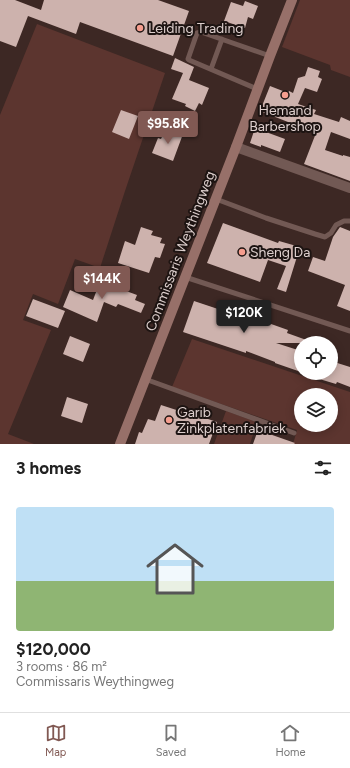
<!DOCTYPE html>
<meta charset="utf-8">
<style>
:root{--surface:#fff;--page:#f2f2f2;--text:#222;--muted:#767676;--line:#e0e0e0;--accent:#815953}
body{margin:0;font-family:Figtree,sans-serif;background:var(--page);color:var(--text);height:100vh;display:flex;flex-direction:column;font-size:15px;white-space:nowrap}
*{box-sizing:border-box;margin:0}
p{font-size:13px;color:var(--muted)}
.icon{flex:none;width:22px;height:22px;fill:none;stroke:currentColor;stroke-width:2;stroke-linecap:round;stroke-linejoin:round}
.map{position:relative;height:444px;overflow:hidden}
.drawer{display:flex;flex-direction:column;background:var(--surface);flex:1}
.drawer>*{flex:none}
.buttons{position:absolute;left:294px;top:336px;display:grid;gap:8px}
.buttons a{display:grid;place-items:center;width:44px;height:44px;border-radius:50%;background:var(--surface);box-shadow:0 2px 10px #0003;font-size:20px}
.price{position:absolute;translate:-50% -34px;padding:0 9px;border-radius:4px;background:var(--accent);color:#fff;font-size:13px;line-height:26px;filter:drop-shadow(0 1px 2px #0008)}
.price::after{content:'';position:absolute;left:50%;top:24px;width:12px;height:9px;margin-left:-6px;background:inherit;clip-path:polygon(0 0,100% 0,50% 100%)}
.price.on{background:#222;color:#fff}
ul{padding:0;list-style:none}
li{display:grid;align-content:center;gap:8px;height:212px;padding:0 16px}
li span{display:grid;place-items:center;height:124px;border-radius:4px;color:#555}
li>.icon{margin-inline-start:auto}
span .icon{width:72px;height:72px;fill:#fffc;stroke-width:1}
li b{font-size:17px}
h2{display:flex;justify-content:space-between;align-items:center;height:48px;padding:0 16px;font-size:17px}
.menu{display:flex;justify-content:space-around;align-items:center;height:56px;border-top:1px solid var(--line);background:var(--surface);font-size:11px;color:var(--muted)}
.menu a{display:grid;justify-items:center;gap:2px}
.menu .on{color:var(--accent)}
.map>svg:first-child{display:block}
</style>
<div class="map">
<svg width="350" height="444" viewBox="0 0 350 444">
<rect width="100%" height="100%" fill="#3d2824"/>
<!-- green -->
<path fill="#5c352f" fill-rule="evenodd" d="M300,0H350V77L331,70L330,65L282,47Z
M37,24L165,73L125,191L100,268L75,259L58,304L33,294L23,320L51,330L8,434L34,444H0V115Z
M192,339L350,392V444H293L297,430L172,387ZM301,395H331V425H301Z
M226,411L257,422L250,444H214Z"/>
<!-- building -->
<path fill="#cdb2ad" d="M0,0H15L41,10L44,0H158L189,11L173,56L80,22L76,34L28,16L16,47L0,41Z
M245,1L258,6L253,19L248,17L245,28L224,21L231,2L243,6Z
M175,58L194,67L189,80L209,88L202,105L199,103L195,111L185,106L186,104L172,99L183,73L171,69Z
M308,67L320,71L318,77L322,79L317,92L305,88L298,104L316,110L314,114L339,122L341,117L350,121V139L331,132L325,150L343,156V155L350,157V181L304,164L316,133L260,111L270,86L288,93L289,91L293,93L298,78L305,76Z
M121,110L138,116L129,139L112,132Z
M166,128L183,134L173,161L152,153L158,138L161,139Z
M255,128L285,139L280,152L261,145V147L250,143Z
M223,223L278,243L279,241L300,247L286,292L277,289L286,266L268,260L260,282L207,263Z
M141,227L153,231L151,235L162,238L160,243L165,244L160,258L155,257L149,273L118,263L125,241L135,245Z
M340,227L350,231V311L337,306L345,285L308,271L313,257L325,261L333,237Z
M103,274L120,281L118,288L137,295L135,300L145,304L141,313L118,304L116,307L104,302L97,322L63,307L70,290L93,300Z
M33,299L65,311L58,328L26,316Z
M194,301L224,311L227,305L258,316L257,319L288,330L287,333L312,342V343H276L301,351V372L275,363V362L246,351V353L183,332Z
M70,336L90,344L83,362L63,354Z
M331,361L350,367V387L337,382L336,384L306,375L307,373H331Z
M67,397L88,404L82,423L61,416Z
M161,405L195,416L196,415L217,422L209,444H135L139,432L142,433L148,419L155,421Z
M258,430L295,443L294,444H253Z"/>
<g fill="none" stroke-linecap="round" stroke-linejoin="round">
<!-- lane -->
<path stroke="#725954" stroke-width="5" d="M211,69L222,39
M257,89L189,60L188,59L197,33L201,32L270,56
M216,199L266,218L315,234L325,237L331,233L336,225L344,221H350
M185,277L350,331
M145,379L294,433"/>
<!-- street -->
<path stroke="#725954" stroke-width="10" d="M236,147L350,188"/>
<!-- secondary -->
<path stroke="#977069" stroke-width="10" d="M120,444L236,147L270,56L292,0"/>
</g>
<!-- markers -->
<g fill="#f59d8e" stroke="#1d1412" stroke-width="1.5">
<circle cx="140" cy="28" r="4"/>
<circle cx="285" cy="95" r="4"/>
<circle cx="242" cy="252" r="4"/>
<circle cx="169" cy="420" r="4"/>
</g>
<g text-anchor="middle" stroke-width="4" stroke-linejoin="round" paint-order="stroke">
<!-- poi labels -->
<g font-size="14" fill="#ddcfcd" stroke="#1d1412" text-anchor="start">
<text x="148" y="33">Leiding Trading</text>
<text x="285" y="115" text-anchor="middle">Hemand<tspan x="285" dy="16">Barbershop</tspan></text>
<text x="250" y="257">Sheng Da</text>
<text x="177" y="417">Garib<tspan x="177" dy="16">Zinkplatenfabriek</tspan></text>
</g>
<!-- street labels -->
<g font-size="14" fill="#ddcfcd" stroke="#1d1412">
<text transform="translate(180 251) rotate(-69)" y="5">Commissaris Weythingweg</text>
</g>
</g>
</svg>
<div class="buttons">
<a><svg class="icon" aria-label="locate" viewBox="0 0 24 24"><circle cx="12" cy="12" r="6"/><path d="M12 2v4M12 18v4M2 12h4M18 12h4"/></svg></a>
<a><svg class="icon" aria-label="layers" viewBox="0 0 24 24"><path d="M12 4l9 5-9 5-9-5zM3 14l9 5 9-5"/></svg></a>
</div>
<b class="price" style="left:168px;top:145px">$95.8K</b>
<b class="price" style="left:102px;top:300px">$144K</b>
<b class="price on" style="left:244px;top:334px">$120K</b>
</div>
<section class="drawer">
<h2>3 homes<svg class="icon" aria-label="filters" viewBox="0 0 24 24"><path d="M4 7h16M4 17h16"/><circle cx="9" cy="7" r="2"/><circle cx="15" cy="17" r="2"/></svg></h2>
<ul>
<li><span style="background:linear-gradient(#bfe0f5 60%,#8fb573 0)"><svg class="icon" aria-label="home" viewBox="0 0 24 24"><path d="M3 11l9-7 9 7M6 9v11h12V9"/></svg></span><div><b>$120,000</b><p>3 rooms · 86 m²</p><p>Commissaris Weythingweg</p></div></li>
</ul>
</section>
<nav class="menu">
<a class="on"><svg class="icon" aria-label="map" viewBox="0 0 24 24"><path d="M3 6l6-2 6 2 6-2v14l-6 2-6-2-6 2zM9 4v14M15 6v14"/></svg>Map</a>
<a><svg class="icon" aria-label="saved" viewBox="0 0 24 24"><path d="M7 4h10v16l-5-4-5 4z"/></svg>Saved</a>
<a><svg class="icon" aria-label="home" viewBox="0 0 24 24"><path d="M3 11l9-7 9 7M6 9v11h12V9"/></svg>Home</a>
</nav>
